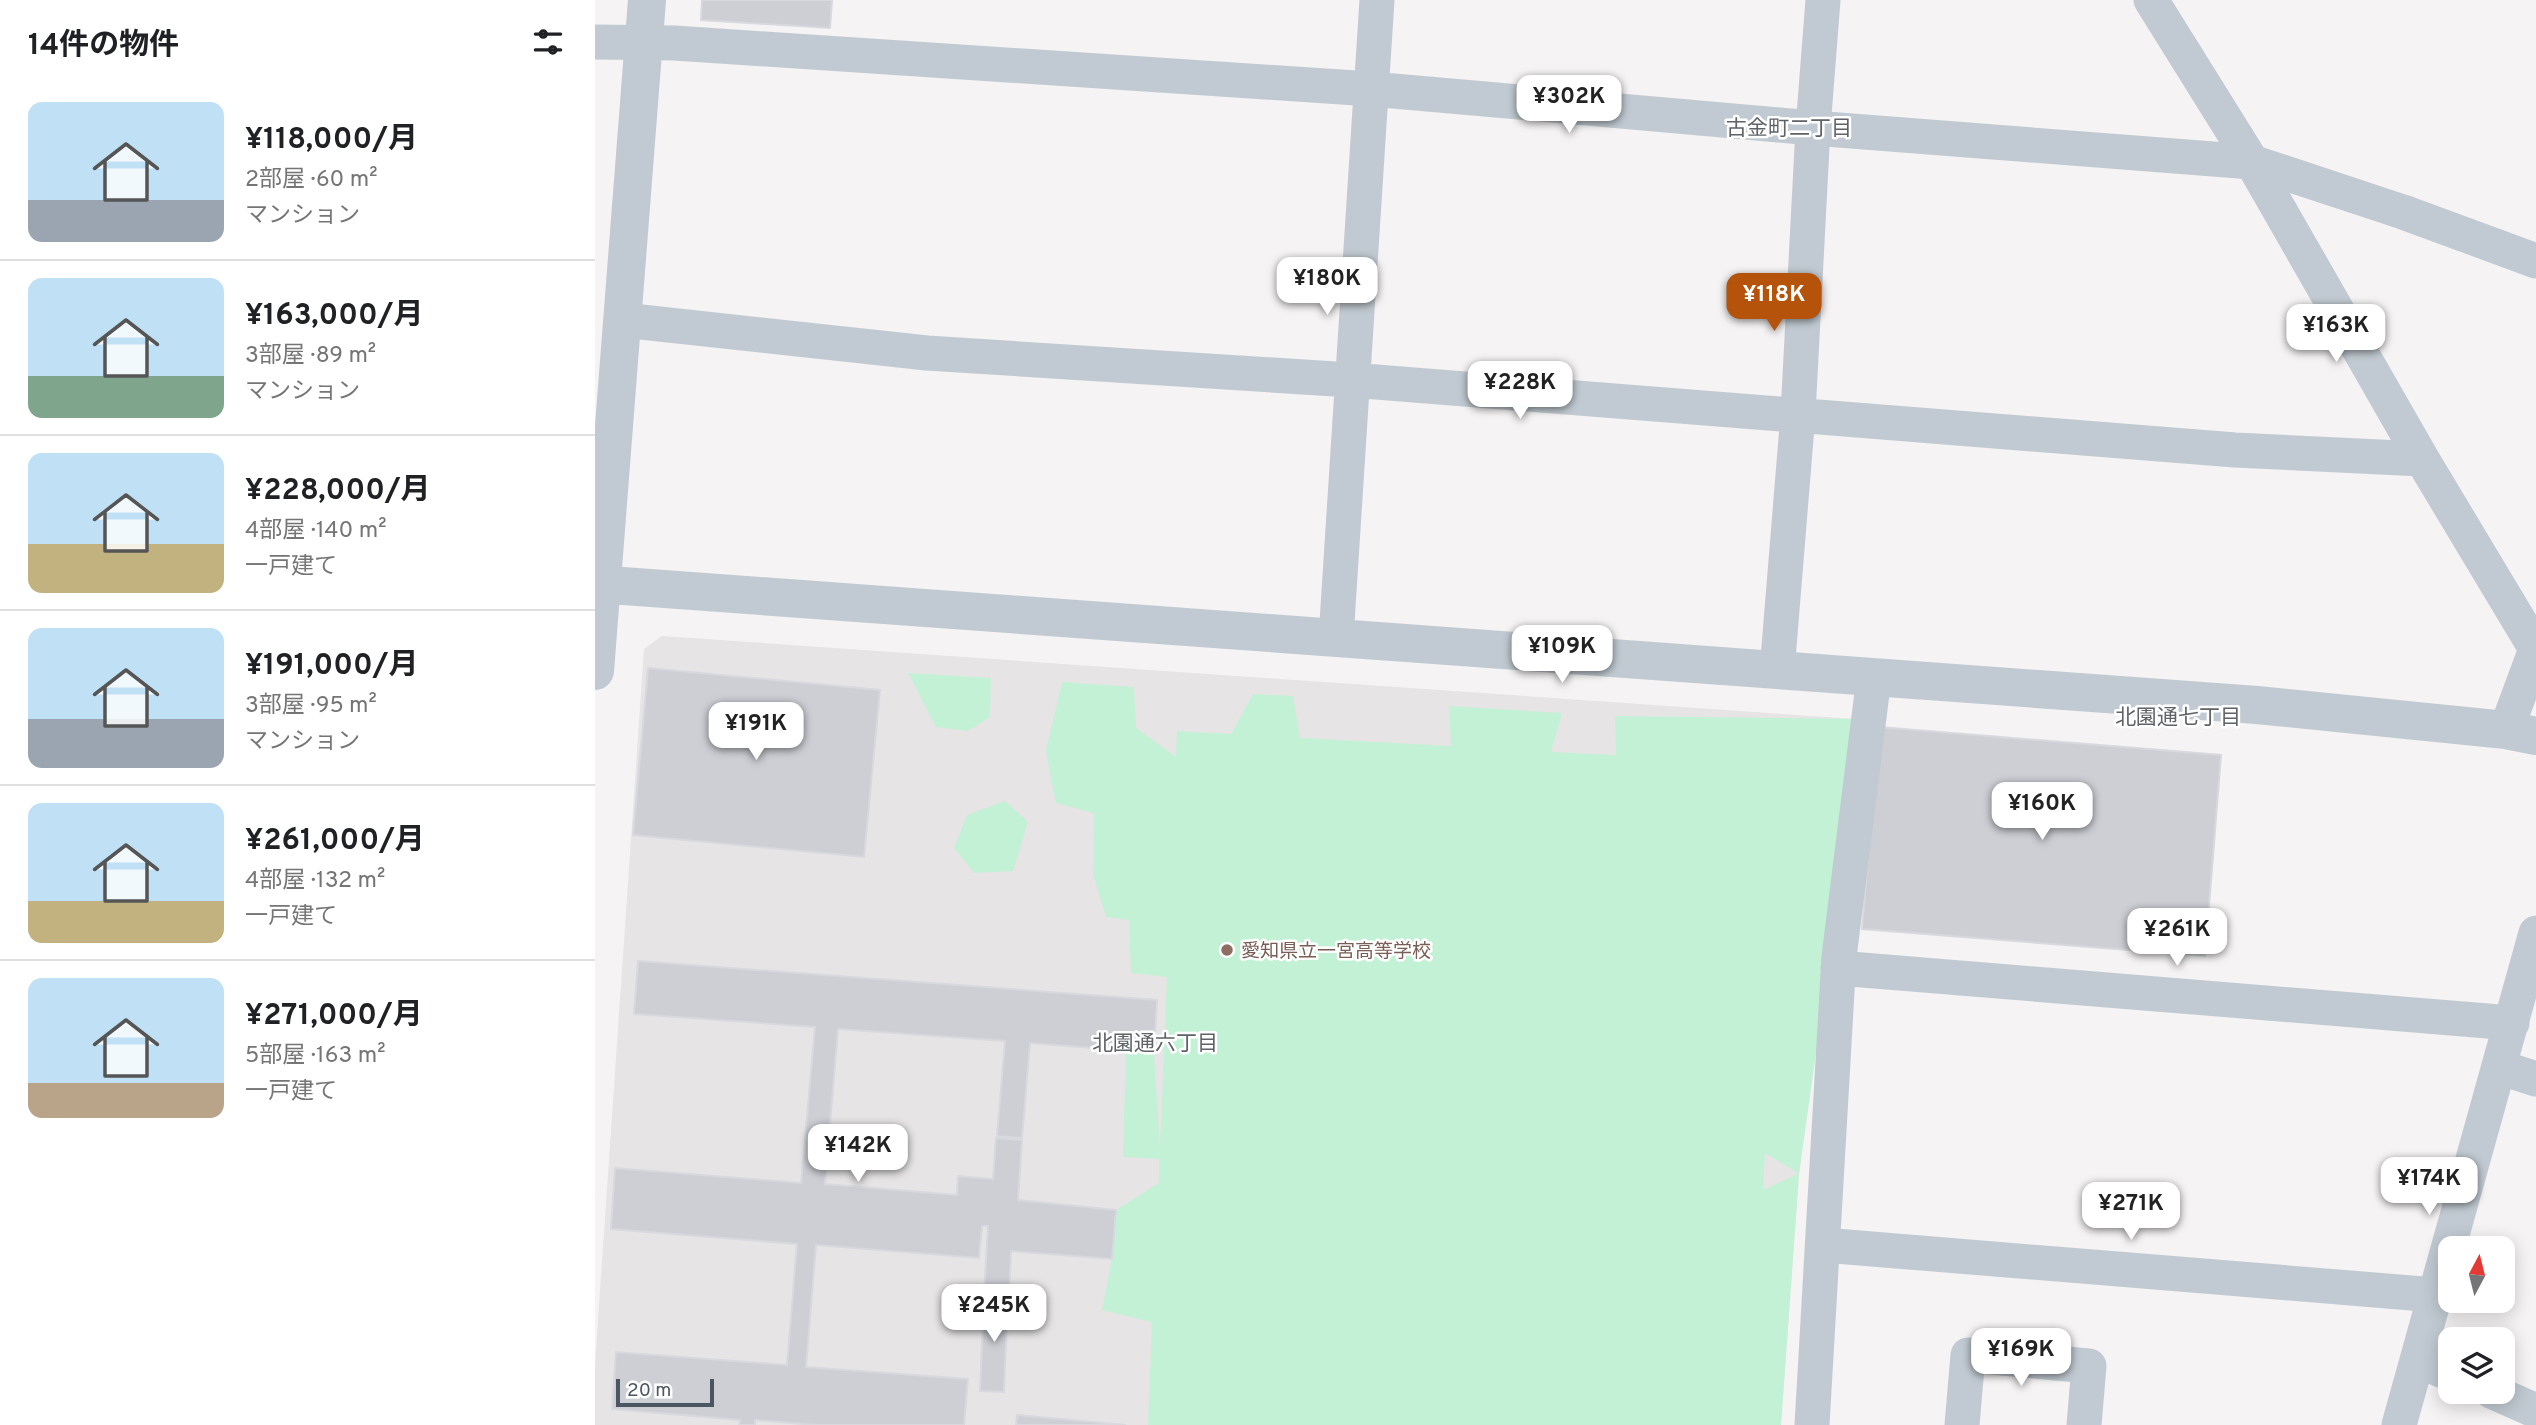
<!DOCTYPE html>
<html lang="ja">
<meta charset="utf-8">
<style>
:root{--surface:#fff;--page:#f6f6f6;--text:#202124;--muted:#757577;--line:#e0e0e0;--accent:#b45309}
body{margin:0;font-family:Overpass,"Noto Sans JP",sans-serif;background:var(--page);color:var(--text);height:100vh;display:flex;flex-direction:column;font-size:26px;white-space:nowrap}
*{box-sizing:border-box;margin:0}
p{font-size:23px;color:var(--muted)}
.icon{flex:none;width:38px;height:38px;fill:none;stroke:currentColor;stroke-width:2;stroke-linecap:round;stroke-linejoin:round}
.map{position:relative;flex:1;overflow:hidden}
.side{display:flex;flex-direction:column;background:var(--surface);width:595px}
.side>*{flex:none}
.needle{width:46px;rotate:7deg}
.buttons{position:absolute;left:1843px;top:1236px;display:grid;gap:14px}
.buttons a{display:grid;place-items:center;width:77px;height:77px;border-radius:14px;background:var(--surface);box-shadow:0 4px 18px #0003;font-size:35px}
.scale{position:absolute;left:21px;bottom:18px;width:98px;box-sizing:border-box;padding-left:7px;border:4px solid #4a5661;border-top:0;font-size:19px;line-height:24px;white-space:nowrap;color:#4a5661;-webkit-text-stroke:5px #fff;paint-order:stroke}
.price{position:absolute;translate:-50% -60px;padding:0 16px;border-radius:14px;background:#fff;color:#222;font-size:23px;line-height:46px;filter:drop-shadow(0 2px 4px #0008)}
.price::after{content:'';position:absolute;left:50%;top:42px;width:21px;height:16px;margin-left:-10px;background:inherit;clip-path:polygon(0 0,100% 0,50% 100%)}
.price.active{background:var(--accent);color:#fff}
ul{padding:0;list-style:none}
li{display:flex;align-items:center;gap:21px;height:175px;padding:0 28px}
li+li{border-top:2px solid var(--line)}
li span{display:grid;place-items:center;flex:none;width:196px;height:140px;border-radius:14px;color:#555}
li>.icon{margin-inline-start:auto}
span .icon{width:84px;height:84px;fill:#fffc;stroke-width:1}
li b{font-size:30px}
h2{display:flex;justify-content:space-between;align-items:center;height:84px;padding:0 28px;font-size:30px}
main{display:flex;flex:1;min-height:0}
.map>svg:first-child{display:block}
</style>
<main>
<section class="side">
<h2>14件の物件<svg class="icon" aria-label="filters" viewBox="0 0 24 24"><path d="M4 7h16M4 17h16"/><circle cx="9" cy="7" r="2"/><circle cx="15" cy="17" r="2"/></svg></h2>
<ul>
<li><span style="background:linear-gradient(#bfe0f5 70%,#9aa5b1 0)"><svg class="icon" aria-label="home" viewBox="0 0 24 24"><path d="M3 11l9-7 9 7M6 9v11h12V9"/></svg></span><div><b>¥118,000/月</b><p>2部屋 · 60 m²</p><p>マンション</p></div></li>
<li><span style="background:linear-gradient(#bfe0f5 70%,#7fa58c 0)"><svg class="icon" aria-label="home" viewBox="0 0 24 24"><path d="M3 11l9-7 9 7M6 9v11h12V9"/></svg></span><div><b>¥163,000/月</b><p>3部屋 · 89 m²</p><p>マンション</p></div></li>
<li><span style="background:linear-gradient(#bfe0f5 65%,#c2b280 0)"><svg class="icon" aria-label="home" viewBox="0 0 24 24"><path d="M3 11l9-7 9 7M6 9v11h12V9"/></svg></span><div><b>¥228,000/月</b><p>4部屋 · 140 m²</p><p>一戸建て</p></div></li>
<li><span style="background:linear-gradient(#bfe0f5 65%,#9aa5b1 0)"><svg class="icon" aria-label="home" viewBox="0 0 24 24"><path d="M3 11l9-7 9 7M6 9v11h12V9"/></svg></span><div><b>¥191,000/月</b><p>3部屋 · 95 m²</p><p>マンション</p></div></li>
<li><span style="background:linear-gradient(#bfe0f5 70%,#c2b280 0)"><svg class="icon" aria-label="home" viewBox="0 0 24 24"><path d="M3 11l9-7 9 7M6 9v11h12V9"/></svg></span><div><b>¥261,000/月</b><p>4部屋 · 132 m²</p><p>一戸建て</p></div></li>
<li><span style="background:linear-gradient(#bfe0f5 75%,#b9a48a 0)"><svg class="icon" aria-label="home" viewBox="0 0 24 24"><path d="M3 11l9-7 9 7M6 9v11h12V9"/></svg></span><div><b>¥271,000/月</b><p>5部屋 · 163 m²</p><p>一戸建て</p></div></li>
</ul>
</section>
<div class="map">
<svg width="1941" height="1425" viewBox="0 0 1941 1425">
<rect width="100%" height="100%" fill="#f5f3f3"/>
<!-- education -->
<path fill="#e6e4e5" d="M67,636L1260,719L1204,1174L1186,1425H0V1364L49,649Z"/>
<!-- green -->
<path fill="#c3f1d5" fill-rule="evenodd" d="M313,673L396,678L395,717L373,731L341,727Z
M467,682L539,687L541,728L581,757L582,731L636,734L658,694L698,696L705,738L856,746L854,706L967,713L956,752L1021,755L1020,716L1260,719L1267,726L1204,1174L1186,1425H553L557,1322L507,1310L517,1259L521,1210L564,1183V1159L528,1157L531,1050L559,1053L565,1149L572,977L536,973L534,920L511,917L498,874L499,813L461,803L451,751ZM1170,1153L1203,1173V1174L1168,1190Z
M410,801L433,822L418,871L379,873L359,848L372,815Z"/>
<!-- building -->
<path fill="#cdcfd5" stroke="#d7d9de" stroke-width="2" d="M107,0H237L235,28L106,20Z
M53,668L285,690L269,857L38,835Z
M1284,727L1626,755L1610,956L1267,929Z
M43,961L562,1000L559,1053L435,1043L427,1138L402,1136L410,1041L243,1029L230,1184L362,1195L363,1176L398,1179L401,1138L427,1140L423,1200L521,1210L517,1259L416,1251L414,1296L389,1294L393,1226H387L384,1258L221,1245L211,1367L373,1379L369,1425H220L160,1420V1425H144L145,1420L17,1409L21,1352L192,1365L202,1244L16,1229L20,1168L206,1183L220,1027L39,1014Z
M389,1297L413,1298L409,1392L385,1391Z
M422,1415L531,1425H421Z"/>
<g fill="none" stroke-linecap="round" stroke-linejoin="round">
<!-- minor -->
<path stroke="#c1cad2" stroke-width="35" d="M1556,0L1657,162L1827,459L1941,649L1911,730
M0,42L79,43L776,89L1218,128L1657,162L1808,212L1941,261
M28,320L332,353L756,380L1640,450L1827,459
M741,638L782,0
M1182,671L1203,414L1218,128L1228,0
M1243,968L1917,1023
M1904,1067L1941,1079
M1228,1245L1841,1295
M1822,1360L1855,1374
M1896,1391L1941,1411
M1217,1425L1244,957L1279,677
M1367,1425L1373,1355L1494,1366L1489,1425
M1804,1425L1941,933"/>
<!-- tertiary -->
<path stroke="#c1cad2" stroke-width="38" d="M0,584L1662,705L1911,730L1941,736
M0,671L52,0"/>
</g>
<!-- markers -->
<circle fill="#8d6e63" stroke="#fff" stroke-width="2.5" cx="632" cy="950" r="7"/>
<g text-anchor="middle" stroke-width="5" stroke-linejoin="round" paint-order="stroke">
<!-- education labels -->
<g font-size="19" fill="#785e54" stroke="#fff" text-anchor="start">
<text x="646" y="957">愛知県立一宮高等学校</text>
</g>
<!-- neighbourhood labels -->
<g font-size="21" fill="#5f6368" stroke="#fff">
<text x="1194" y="135">古金町二丁目</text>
<text x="1583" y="724">北園通七丁目</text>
<text x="560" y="1050">北園通六丁目</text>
</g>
</g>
</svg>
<div class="buttons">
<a><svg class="needle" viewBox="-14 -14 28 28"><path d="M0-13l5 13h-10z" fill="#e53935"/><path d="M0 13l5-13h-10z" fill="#757577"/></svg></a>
<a><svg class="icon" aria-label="layers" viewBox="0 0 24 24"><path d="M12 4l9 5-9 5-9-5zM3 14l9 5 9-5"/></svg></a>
</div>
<div class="scale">20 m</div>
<b class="price" style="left:974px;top:135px">¥302K</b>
<b class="price" style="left:732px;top:317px">¥180K</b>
<b class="price active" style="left:1179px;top:333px">¥118K</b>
<b class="price" style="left:1741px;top:364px">¥163K</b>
<b class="price" style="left:925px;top:421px">¥228K</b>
<b class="price" style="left:967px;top:685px">¥109K</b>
<b class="price" style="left:161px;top:762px">¥191K</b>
<b class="price" style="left:1447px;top:842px">¥160K</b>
<b class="price" style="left:1582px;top:968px">¥261K</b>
<b class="price" style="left:263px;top:1184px">¥142K</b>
<b class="price" style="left:1834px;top:1217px">¥174K</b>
<b class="price" style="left:1536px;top:1242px">¥271K</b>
<b class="price" style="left:399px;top:1344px">¥245K</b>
<b class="price" style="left:1426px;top:1388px">¥169K</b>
</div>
</main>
